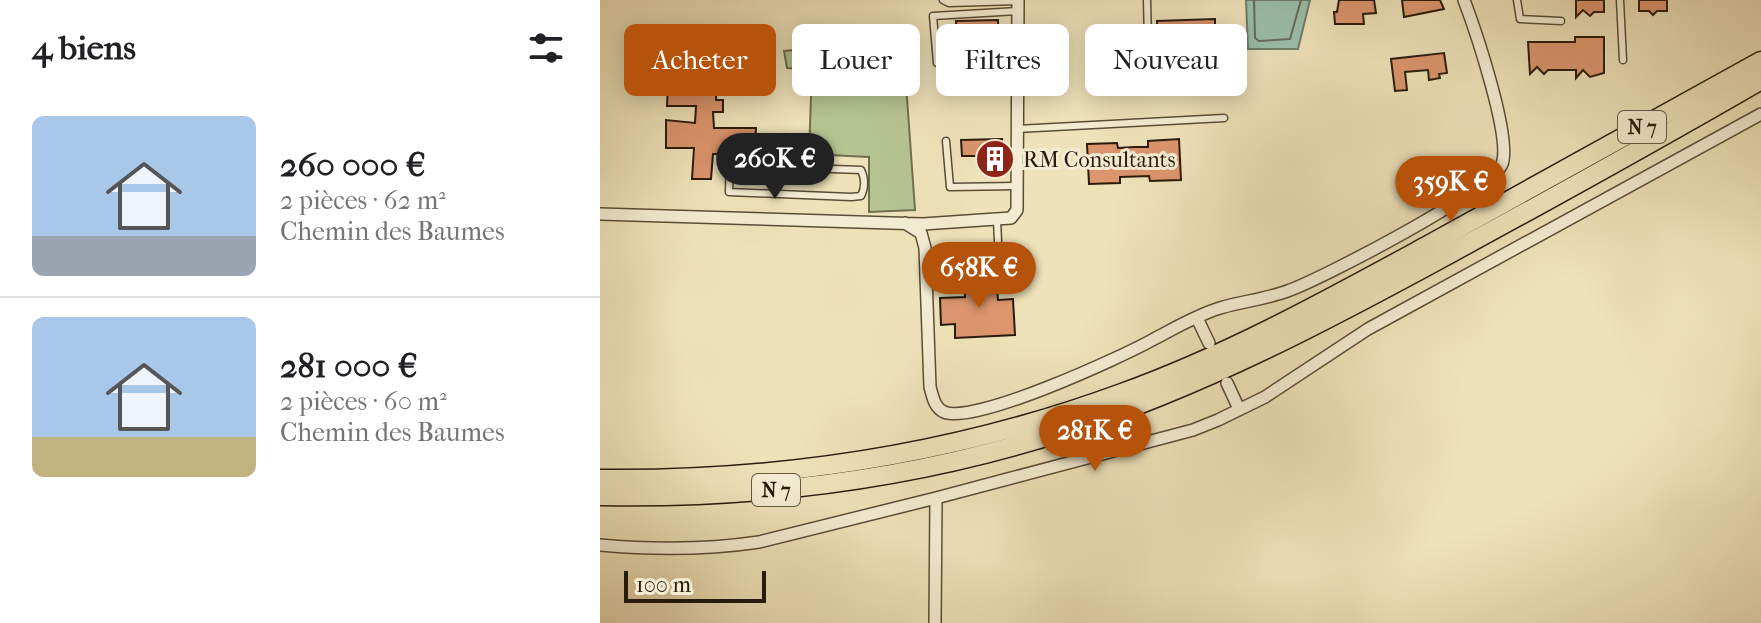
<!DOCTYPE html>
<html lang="fr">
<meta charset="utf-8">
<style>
:root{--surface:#fff;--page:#f6f6f6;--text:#202124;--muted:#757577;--line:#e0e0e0;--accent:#b45309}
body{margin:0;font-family:"IM FELL French Canon",serif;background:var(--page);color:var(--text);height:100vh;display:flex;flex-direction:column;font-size:30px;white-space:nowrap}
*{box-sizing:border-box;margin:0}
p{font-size:26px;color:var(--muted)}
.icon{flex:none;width:44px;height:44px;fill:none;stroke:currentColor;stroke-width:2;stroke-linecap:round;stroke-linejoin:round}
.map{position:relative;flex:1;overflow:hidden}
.details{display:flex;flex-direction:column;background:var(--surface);width:600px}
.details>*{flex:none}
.top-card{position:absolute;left:24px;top:24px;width:760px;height:72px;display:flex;gap:16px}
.scale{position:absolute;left:24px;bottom:20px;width:142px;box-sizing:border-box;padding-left:8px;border:4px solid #291b0b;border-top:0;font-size:22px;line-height:28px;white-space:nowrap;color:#291b0b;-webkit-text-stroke:6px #f4ecd2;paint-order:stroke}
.price{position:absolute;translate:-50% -68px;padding:0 18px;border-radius:28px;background:var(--accent);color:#fff;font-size:26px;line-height:52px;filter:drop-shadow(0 2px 4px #0008)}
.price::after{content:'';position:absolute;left:50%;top:48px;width:24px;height:18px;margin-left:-12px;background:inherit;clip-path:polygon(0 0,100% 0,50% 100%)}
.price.selected{background:#222;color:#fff}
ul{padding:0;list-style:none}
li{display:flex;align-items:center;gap:24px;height:200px;padding:0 32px}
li+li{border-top:2px solid var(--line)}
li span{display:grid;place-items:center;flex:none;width:224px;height:160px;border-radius:12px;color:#555}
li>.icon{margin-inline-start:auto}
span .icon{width:96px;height:96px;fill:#fffc;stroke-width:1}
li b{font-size:34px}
h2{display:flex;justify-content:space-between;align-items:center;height:96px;padding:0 32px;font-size:34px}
.chip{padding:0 28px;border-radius:12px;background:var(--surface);box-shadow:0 4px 20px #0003;font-size:28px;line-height:72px}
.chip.selected{background:var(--accent);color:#fff}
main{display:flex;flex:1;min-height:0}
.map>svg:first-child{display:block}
</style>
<main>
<section class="details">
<h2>4 biens<svg class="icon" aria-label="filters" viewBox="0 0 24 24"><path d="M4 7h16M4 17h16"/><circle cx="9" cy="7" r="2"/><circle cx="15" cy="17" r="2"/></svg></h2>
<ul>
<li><span style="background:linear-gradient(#a9c7e8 75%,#9aa5b1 0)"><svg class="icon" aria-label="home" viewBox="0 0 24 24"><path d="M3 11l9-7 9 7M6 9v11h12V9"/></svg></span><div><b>260 000 €</b><p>2 pièces · 62 m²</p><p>Chemin des Baumes</p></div></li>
<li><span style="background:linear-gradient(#a9c7e8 75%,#c2b280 0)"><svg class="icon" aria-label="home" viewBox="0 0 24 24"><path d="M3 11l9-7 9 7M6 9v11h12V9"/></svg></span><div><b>281 000 €</b><p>2 pièces · 60 m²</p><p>Chemin des Baumes</p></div></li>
</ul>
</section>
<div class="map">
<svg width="1161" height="623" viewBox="0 0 1161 623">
<rect width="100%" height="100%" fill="#eee2b9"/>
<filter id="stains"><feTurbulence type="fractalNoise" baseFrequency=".0025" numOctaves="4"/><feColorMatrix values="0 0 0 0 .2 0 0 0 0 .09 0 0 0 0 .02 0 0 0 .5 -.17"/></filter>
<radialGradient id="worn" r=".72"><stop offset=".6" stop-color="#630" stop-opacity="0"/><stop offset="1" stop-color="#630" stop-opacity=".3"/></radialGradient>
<!-- green -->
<path fill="#b6c491" stroke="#70704e" stroke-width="2" d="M215,41L303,42L315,210L269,212V157L209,154L212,69L187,68L184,51L214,48Z"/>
<!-- water -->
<path fill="#9abeab" stroke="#6d7d6b" stroke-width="2" d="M646,0H710L698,49H648Z"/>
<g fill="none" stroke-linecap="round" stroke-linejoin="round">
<!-- shore -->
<path stroke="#626c5b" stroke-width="2" d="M654,0L655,38L659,41L690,39L701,0"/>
</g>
<!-- building -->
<path fill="#dc956d" stroke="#291b0b" stroke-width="2" d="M739,0H774L776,13L763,14L764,24H735L734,12H737Z
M802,0H840L844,9L804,17Z
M976,0H1004V12H994L990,16L983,10L976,17Z
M1039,0H1067V11H1057L1053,15L1049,11H1039Z
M615,19V48L557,49V21Z
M398,20L399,58H385L380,49L382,35L357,36L356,21Z
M975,37H1004V73L990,77L983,70L976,78V70H948L944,74L937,67L930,74L928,42H975Z
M68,44L150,47V66L117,65L116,100H123V112H113L114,128H156L154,155L136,154L129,149L124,154H113L111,179H92L94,148H66V120L95,123L96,106H67L68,82L98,84V68L68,66Z
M844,53L847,73L839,74L840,78L829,80L828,70L805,72L807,90L795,91L791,59Z
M402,139L403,174L386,175V156H362L361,140Z
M579,139L581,180L550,181L549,176L520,177V183L489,184L487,144L517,143L518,148L535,147H548V141Z
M396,275L398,300L413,299L415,335L355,338V324L341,325L340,298L365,297L364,276Z"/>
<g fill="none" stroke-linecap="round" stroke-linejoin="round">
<defs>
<path id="service" d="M343,0L349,3L418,1
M547,0L548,41
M917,0L920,19L961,21
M1020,0L1023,60
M337,63L333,16L418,11
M417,129L624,118
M346,141L350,187L417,186
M130,155L129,192L251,197L261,196C265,188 265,178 261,170L177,167
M397,220L399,263"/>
<path id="minor" d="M0,214L323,224L411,218L417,210L418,0
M305,223L321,233L325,248L330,387C333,397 334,407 344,412C374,425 522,357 554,339C575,328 597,315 620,308C643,301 668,299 690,290C723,278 893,190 902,164C912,138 875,29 864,0
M597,318L609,343
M627,383L639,409
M0,545C55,550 105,550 159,542L336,498L593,430L618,420L665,397L768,329L1161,114
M335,623L336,498"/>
<path id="trunk" d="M0,479C177,481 352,455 519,394C628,355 729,299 830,244C941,183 1051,122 1161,61
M0,496C157,499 316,479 465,431C602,387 728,320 853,252C956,196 1059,139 1161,80"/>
</defs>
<!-- service casing -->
<use href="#service" stroke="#5a4d36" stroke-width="9"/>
<!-- minor casing -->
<use href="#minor" stroke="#5a4d36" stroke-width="14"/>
<!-- trunk casing -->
<use href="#trunk" stroke="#291b0b" stroke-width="21"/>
<!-- service -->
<use href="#service" stroke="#f4ecd2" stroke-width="6"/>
<!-- minor -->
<use href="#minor" stroke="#f4ecd2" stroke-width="11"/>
<!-- trunk -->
<use href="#trunk" stroke="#eee2b9" stroke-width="18"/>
</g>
<!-- icons -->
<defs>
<symbol id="building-disc" viewBox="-11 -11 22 22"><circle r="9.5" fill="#8f2418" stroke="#f4ecd2"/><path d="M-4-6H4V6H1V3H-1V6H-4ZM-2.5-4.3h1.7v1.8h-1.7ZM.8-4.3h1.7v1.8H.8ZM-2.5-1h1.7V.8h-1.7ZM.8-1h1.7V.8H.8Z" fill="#fff"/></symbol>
</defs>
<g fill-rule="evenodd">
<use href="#building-disc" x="373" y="137" width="44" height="44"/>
</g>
<g text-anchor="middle" stroke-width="6" stroke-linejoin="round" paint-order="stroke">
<!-- shield labels -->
<g fill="#f4ecd2" stroke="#665a47" stroke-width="2">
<rect x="1018" y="111" width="48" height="32" rx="6"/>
<rect x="152" y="474" width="48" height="32" rx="6"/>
</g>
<g font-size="20" font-weight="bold" fill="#291b0b">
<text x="1042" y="134">N 7</text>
<text x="176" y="497">N 7</text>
</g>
<!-- poi labels -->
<g font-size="22" fill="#291b0b" stroke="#f4ecd2" text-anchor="start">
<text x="423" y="167">RM Consultants</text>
</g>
</g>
<rect width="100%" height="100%" filter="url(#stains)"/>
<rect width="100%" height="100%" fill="url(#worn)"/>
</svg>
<div class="scale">100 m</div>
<b class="price selected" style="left:175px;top:201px">260K €</b>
<b class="price" style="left:851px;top:224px">359K €</b>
<b class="price" style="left:379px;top:310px">658K €</b>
<b class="price" style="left:495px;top:473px">281K €</b>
<div class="top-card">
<a class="chip selected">Acheter</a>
<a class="chip">Louer</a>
<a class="chip">Filtres</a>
<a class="chip">Nouveau</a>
</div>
</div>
</main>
